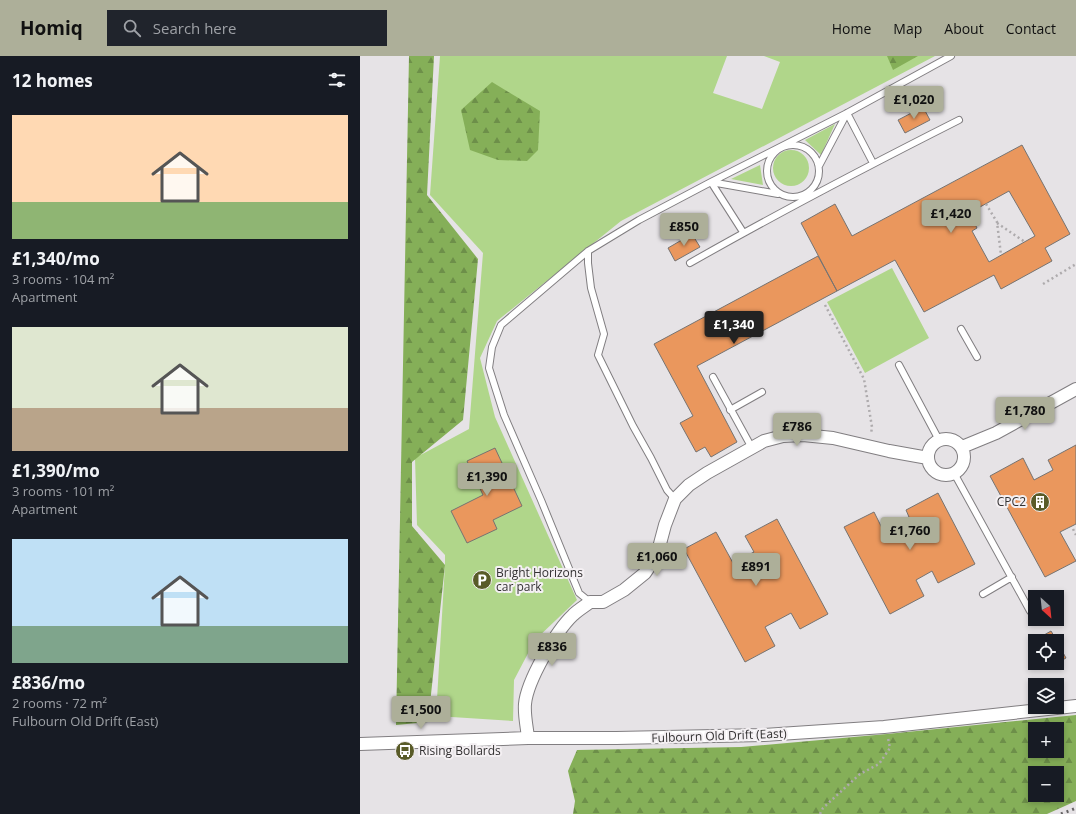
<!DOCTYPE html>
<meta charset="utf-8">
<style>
:root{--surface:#171b24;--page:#20242c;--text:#f1f3f6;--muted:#9ea1a6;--accent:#adaf99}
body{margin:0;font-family:"Open Sans",sans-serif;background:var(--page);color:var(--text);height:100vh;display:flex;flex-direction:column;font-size:15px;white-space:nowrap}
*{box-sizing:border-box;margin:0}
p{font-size:13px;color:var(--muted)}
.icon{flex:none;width:22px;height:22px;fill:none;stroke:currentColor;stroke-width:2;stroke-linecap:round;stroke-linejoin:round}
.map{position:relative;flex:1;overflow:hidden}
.details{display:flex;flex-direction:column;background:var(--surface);width:360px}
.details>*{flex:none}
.needle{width:26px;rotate:153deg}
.fabs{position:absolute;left:668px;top:534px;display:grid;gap:8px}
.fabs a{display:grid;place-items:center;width:36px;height:36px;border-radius:0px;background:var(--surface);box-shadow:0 2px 6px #0003;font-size:20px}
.price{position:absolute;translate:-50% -34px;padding:0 9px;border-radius:4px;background:var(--accent);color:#111;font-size:13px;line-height:26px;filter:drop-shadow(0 1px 2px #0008)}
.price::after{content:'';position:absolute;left:50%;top:24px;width:12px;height:9px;margin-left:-6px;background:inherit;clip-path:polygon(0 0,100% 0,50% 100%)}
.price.current{background:#222;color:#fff}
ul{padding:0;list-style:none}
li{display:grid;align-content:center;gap:8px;height:212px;padding:0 12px}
li span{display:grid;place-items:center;height:124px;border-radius:0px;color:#555}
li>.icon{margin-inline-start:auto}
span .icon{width:72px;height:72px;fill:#fffc;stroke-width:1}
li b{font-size:17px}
h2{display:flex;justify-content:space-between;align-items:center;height:48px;padding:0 12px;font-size:17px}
header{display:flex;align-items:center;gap:24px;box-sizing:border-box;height:56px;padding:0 20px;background:var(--accent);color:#111}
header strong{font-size:19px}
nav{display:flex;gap:22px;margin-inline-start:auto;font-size:14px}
.search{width:280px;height:36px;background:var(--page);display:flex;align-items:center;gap:10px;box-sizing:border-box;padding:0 14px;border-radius:0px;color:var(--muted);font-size:15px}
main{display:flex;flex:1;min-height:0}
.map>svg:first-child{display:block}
</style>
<header>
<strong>Homiq</strong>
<div class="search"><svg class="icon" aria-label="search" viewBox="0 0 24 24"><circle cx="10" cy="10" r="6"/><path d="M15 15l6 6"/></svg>Search here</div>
<nav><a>Home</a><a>Map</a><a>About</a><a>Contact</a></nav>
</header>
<main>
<section class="details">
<h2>12 homes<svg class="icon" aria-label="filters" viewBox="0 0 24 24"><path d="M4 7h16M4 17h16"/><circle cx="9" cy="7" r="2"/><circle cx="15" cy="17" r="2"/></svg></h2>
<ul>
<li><span style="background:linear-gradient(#ffd9b3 70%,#8fb573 0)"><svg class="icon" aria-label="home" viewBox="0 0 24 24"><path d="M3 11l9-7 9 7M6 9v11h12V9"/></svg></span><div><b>£1,340/mo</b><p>3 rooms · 104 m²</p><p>Apartment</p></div></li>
<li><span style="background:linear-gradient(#dfe7d0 65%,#b9a48a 0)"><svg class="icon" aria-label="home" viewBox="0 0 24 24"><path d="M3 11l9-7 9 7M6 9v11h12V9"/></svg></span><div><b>£1,390/mo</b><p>3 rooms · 101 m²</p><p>Apartment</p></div></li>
<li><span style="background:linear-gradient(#bfe0f5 70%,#7fa58c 0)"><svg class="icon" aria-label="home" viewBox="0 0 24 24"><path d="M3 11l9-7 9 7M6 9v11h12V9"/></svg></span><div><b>£836/mo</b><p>2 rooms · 72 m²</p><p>Fulbourn Old Drift (East)</p></div></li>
</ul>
</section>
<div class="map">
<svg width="716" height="758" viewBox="0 0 716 758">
<defs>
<pattern id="forest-firs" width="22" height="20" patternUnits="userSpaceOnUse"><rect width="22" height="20" fill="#85af58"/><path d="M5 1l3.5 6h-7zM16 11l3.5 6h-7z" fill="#6d8f49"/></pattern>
</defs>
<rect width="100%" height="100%" fill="#e6e3e6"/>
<!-- grass -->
<path fill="#b0d68a" d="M80,0H367L353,37L402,53L420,6L404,0H575L261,165L137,265L120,302L135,361L217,544L175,584L154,624L153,665L76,660L85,509V499L57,469L55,402L109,373L123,197L70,139Z
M475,68L461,99L445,84Z
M413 112a18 18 0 1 1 36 0a18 18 0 1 1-36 0Z
M400,109L403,129L371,123Z
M532,212L569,282L505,317L467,246Z"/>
<!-- forest -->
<path fill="url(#forest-firs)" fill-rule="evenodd" d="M49,0H74L67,139L118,203L103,364L52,406V470L85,509L68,666L36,669Z
M527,0H558L533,14Z
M132,26L180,55L178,94L167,105L138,104L110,94L101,54Z
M716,659V745L687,758H213L215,745L208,715L217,694L381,691L527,678ZM675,673H697V695H675ZM675,717H697V739H675Z"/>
<!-- building -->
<path fill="#ea975d" stroke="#767371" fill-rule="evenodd" d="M563,51L570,64L545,77L538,64Z
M662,89L710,178L685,192L692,205L641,233L634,219L564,256L535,204L477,235L441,167L475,148L492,180ZM649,135L675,180L629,206L612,175L617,172L609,157Z
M332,178L340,191L315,205L308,192Z
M458,200L477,235L337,310L377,386L351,401L345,391L336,396L320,367L333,360L294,288Z
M716,389V468L700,476L716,505L685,521L630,420L663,402L674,424L693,414L688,404Z
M135,392L162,450L133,464L137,473L107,487L91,455L123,439L107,405Z
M578,437L615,508L578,527L572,515L556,524L564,540L530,558L484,471L514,456L523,474L549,461L546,454Z
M417,463L468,558L440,573L431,557L405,571L415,590L385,606L324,493L356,476L373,507L394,496L385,480Z
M691,575L697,585H675V592L672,586Z
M697,586L706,602L686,613L683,607H697Z"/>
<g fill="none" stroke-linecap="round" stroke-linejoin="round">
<defs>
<path id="lane" d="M407 115a26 26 0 1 1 52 0a26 26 0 1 1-52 0Z
M459,110L487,57L513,107
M383,176L351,126L418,138
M228,195V207L231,232L244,278L238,299L273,370L291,402L307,434L315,443
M330,207C418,157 508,110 599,64
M601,273L617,301
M539,309L579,384
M353,321L392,392
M370,354L402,336
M594,417L670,555
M623,538L652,521
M230,546L219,537L181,444L144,359L129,312L132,291L141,269L228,195L279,164L351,126L487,57L591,0"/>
<path id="street" d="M568 401a18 18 0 1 1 36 0a18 18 0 1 1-36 0Z
M602,391L636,377L716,333
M168,682C167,671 164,659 165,648C167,625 196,575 213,559C218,554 225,550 230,546H243L264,534L285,517L297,499L305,469L315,443L329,429L347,417L404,385L423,380L443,379L473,382L529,395L568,402
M0,688L168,682H256L404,679L524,671L716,650"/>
</defs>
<!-- lane casing -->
<use href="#lane" stroke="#817e81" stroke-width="8"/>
<!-- street casing -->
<use href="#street" stroke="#817e81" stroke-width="14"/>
<!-- path -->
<path stroke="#aeabad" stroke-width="2.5" stroke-dasharray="2 3" stroke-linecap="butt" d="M626,148L637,166L641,199
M637,167L665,186
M683,228L716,208
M465,249L504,323L512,371L511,378
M713,473L716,479
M460,758L463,752L500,718L519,708L530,692L528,682"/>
<!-- lane -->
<use href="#lane" stroke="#fff" stroke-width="6"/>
<!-- street -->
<use href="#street" stroke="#fff" stroke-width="12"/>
<!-- rail -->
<path stroke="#656364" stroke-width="3" stroke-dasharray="2 4" stroke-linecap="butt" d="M701,758L716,752"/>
</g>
<!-- icons -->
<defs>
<symbol id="building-disc" viewBox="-11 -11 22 22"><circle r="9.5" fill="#595b28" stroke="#f4f0f3"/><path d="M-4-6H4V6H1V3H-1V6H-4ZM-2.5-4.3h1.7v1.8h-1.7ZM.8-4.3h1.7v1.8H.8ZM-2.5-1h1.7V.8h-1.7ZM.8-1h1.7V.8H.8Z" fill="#fff"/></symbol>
<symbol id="parking-disc" viewBox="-11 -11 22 22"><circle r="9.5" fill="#595b28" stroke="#f4f0f3"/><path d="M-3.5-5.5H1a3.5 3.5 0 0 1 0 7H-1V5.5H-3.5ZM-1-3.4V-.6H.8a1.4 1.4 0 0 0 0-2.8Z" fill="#fff"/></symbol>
<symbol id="bus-disc" viewBox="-11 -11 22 22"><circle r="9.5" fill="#595b28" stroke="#f4f0f3"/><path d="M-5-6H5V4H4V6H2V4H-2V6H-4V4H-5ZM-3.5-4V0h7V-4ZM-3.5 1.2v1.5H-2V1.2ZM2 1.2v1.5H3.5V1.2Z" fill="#fff"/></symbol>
</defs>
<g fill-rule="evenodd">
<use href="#building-disc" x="669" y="435" width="22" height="22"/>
<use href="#parking-disc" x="111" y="513" width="22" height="22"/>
<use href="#bus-disc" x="34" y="684" width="22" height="22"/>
</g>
<g text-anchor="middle" stroke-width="4" stroke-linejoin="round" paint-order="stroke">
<!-- poi labels -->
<g font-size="12" fill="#333132" stroke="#f4f0f3" text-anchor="start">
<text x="666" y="450" text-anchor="end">CPC2</text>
<text x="136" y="521">Bright Horizons<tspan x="136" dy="14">car park</tspan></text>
<text x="59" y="699">Rising Bollards</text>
</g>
<!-- street labels -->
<g font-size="12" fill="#333132" stroke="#f4f0f3">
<text transform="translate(359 680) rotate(-2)" y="4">Fulbourn Old Drift (East)</text>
</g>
</g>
</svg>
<div class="fabs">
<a><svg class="needle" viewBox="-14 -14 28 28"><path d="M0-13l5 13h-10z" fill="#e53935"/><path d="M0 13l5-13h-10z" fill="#9ea1a6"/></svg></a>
<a><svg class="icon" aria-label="locate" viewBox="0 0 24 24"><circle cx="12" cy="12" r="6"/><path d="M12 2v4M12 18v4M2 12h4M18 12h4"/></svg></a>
<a><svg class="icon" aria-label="layers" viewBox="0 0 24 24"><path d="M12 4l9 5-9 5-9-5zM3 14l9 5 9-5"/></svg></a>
<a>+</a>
<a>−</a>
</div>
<b class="price" style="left:554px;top:64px">£1,020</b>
<b class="price" style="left:591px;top:178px">£1,420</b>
<b class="price" style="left:324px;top:191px">£850</b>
<b class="price current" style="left:374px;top:289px">£1,340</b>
<b class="price" style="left:665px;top:375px">£1,780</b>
<b class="price" style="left:437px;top:391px">£786</b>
<b class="price" style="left:127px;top:441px">£1,390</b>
<b class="price" style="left:550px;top:495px">£1,760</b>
<b class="price" style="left:297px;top:521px">£1,060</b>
<b class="price" style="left:396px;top:531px">£891</b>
<b class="price" style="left:192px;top:611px">£836</b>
<b class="price" style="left:61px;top:674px">£1,500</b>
</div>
</main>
